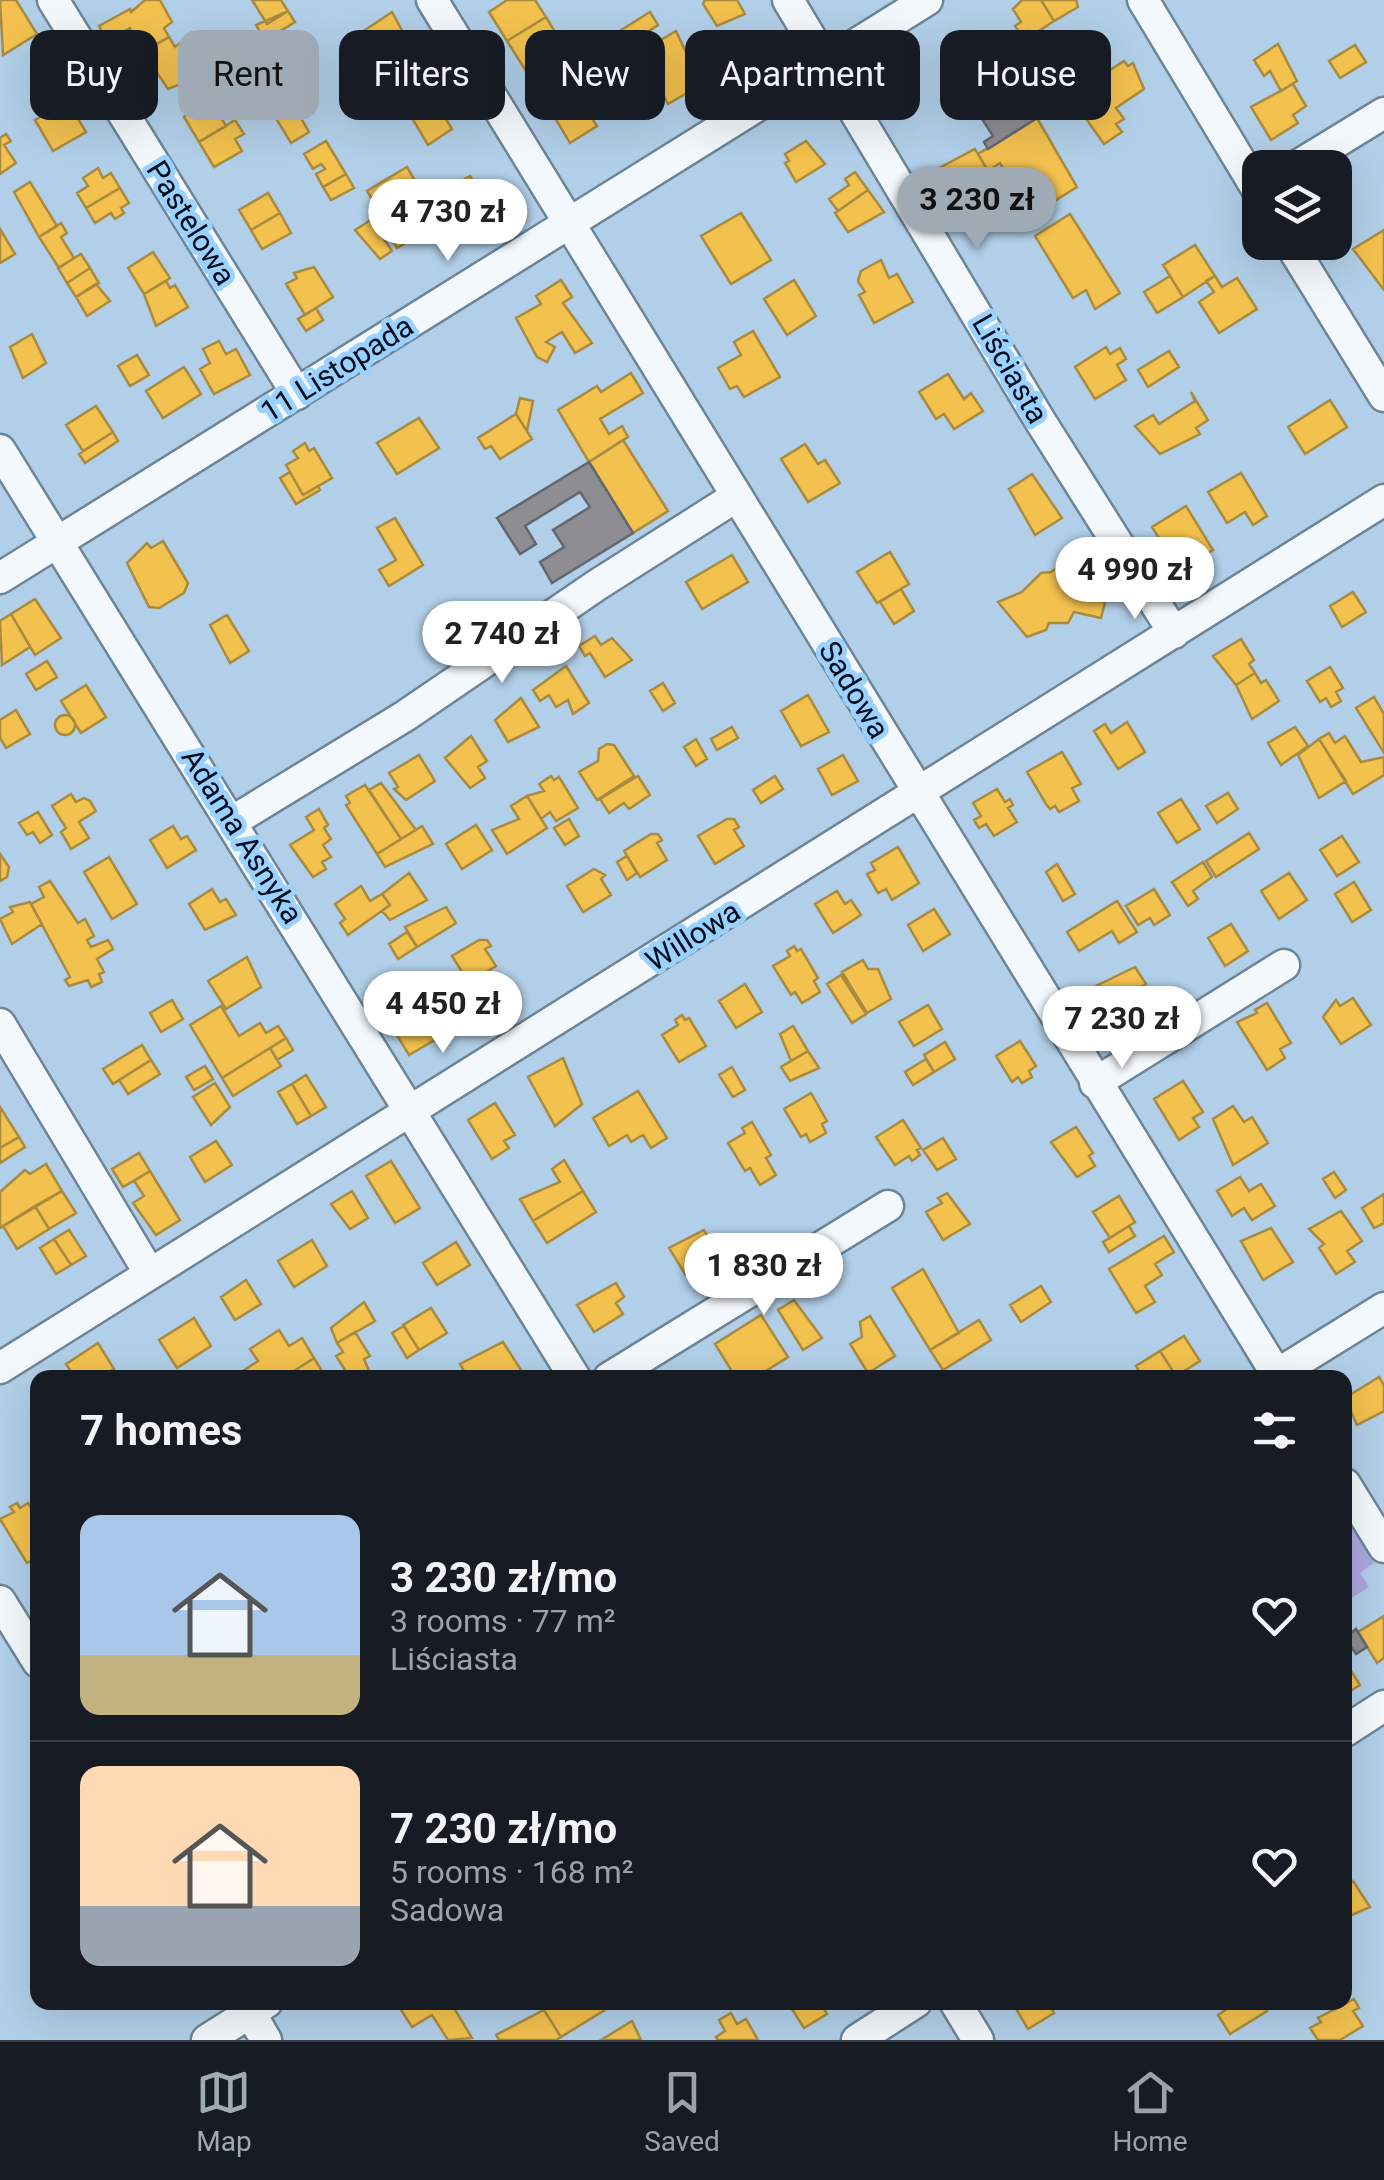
<!DOCTYPE html>
<meta charset="utf-8">
<style>
:root{--surface:#171b24;--page:#242831;--text:#f1f3f6;--muted:#9ea1a6;--line:#363941;--accent:#a0aab4}
body{margin:0;font-family:Roboto,sans-serif;background:var(--page);color:var(--text);height:100vh;display:flex;flex-direction:column;font-size:38px;white-space:nowrap}
*{box-sizing:border-box;margin:0}
p{font-size:32px;color:var(--muted)}
.icon{flex:none;width:55px;height:55px;fill:none;stroke:currentColor;stroke-width:2;stroke-linecap:round;stroke-linejoin:round}
.map{position:relative;flex:1;overflow:hidden}
.panel{position:absolute;left:30px;top:1370px;width:1322px;height:640px;display:flex;flex-direction:column;background:var(--surface);border-radius:20px;box-shadow:0 10px 40px #0002}
.panel>*{flex:none}
.hud{position:absolute;left:30px;top:30px;width:1325px;height:90px;display:flex;gap:20px}
.tools{position:absolute;left:1242px;top:150px;display:grid;gap:20px}
.tools a{display:grid;place-items:center;width:110px;height:110px;border-radius:20px;background:var(--surface);box-shadow:0 10px 40px #0002;font-size:50px}
.price{position:absolute;translate:-50% -85px;padding:0 22px;border-radius:35px;background:#fff;color:#222;font-size:32px;line-height:65px;filter:drop-shadow(0 2px 5px #0008)}
.price::after{content:'';position:absolute;left:50%;top:60px;width:30px;height:22px;margin-left:-15px;background:inherit;clip-path:polygon(0 0,100% 0,50% 100%)}
.price.current{background:var(--accent);color:#111}
ul{padding:0;list-style:none}
li{display:flex;align-items:center;gap:30px;height:250px;padding:0 50px}
li+li{border-top:2px solid var(--line)}
li span{display:grid;place-items:center;flex:none;width:280px;height:200px;border-radius:20px;color:#555}
li>.icon{margin-inline-start:auto}
span .icon{width:120px;height:120px;fill:#fffc;stroke-width:1}
li b{font-size:42px}
h2{display:flex;justify-content:space-between;align-items:center;height:120px;padding:0 50px;font-size:42px}
.pill{padding:0 35px;border-radius:20px;background:var(--surface);box-shadow:0 10px 40px #0002;font-size:35px;line-height:90px}
.pill.current{background:var(--accent);color:#111}
.tabs{display:flex;justify-content:space-around;align-items:center;height:140px;border-top:2px solid var(--line);background:var(--surface);font-size:28px;color:var(--muted)}
.tabs a{display:grid;justify-items:center;gap:5px}
.tabs .current{color:var(--accent)}
.map>svg:first-child{display:block}
</style>
<div class="map">
<svg width="1384" height="2040" viewBox="0 0 1384 2040">
<rect width="100%" height="100%" fill="#b1cfe8"/>
<!-- green -->
<path fill="#ada6df" d="M1345,1516L1374,1563L1360,1573L1369,1587L1345,1602Z"/>
<!-- homes -->
<path fill="#f2c14e" stroke="#a98b3f" stroke-width="2.5" d="M0,0H16L37,34L3,55Z
M145,0H160L172,22L164,28L169,37L143,52L130,28L107,41L99,26L130,9L131,12Z
M252,0H281L288,11L267,24Z
M507,0H535L546,17L507,41L489,12Z
M705,0H737L745,14L717,26L703,4Z
M1022,0H1041L1054,21L1030,37L1027,31L1021,34L1015,26L1021,22L1013,9Z
M1041,0H1076L1078,7L1054,21Z
M288,11L295,22L265,40L256,25Z
M392,12L412,49L386,71L362,32Z
M650,12L658,25L613,54L617,59L603,68L591,49Z
M546,17L564,47L526,71L507,41Z
M676,31L697,76L689,81L687,93L668,104L641,52Z
M169,37L175,47L180,43L197,71L193,79L168,89L143,52Z
M1278,44L1297,81L1281,91L1270,71L1264,76L1254,60Z
M1355,45L1366,62L1340,78L1329,61Z
M1124,61L1128,66L1133,63L1144,89L1116,108L1124,119L1116,124L1122,132L1104,144L1070,96Z
M277,65L290,88L266,102L257,87L271,79L266,73Z
M1293,84L1306,106L1293,115L1298,123L1271,140L1251,107Z
M290,88L304,109L298,113L309,132L291,143L266,102Z
M433,98L452,129L428,145L409,113Z
M211,100L226,126L199,142L184,117Z
M581,101L597,126L570,143L555,118Z
M68,102L86,132L53,151L35,120Z
M1037,118L1077,187L1019,223L1007,205L1021,197L1000,163L988,171L978,154Z
M235,120L244,134L235,139L242,151L214,167L199,142Z
M6,134L11,141L4,145L16,163L0,174V138Z
M326,141L346,174L323,187L316,174L325,169L321,164L313,169L304,154Z
M806,141L825,164L796,182L785,163L789,161L785,154Z
M975,149L998,189L964,216L930,173Z
M407,167L418,186L379,210L367,191Z
M98,168L103,178L111,173L120,188L86,208L77,193L88,186L83,178Z
M855,172L868,190L838,211L829,199L849,185L845,179Z
M346,174L354,188L331,200L323,187Z
M470,176L484,200L450,220L436,196Z
M30,182L57,226L39,237L14,192Z
M120,188L129,203L121,208L124,213L115,219L111,213L95,223L86,208Z
M868,190L884,212L848,232L835,213Z
M268,193L280,213L251,230L239,210Z
M280,213L291,233L262,249L251,230Z
M741,213L771,260L731,284L701,236Z
M1070,214L1120,293L1095,309L1086,290L1073,298L1035,236Z
M371,220L392,251L380,259L355,230Z
M61,223L67,233L61,237L74,258L59,268L39,237Z
M400,224L409,241L397,248L387,231Z
M0,229L15,254L0,263Z
M1384,230V290L1353,249Z
M1195,245L1215,276L1183,297L1163,265Z
M153,252L170,278L144,294L128,268Z
M81,254L90,268L67,283L58,268Z
M881,260L889,278L897,274L913,302L874,323L859,295L865,292L858,281L861,271Z
M314,267L333,297L305,315L286,284L297,278L294,273Z
M90,268L99,283L76,297L67,283Z
M1170,276L1183,297L1157,313L1144,292Z
M1215,276L1222,287L1237,278L1257,309L1219,333L1199,302L1214,292L1206,281Z
M561,280L572,297L563,303L592,343L575,353L562,332L546,342L555,347L547,362L537,357L516,318L541,304L536,296Z
M794,280L816,316L787,335L764,299Z
M166,281L170,288L175,285L188,307L156,326L144,294Z
M96,284L110,301L87,316L76,297Z
M316,308L323,320L306,331L298,319Z
M753,331L780,377L744,397L737,386L730,389L718,368L741,355L734,342Z
M32,334L46,363L23,378L10,347Z
M219,341L226,354L236,349L250,375L214,394L200,369L210,363L203,349Z
M1106,347L1110,354L1120,348L1126,359L1117,365L1126,380L1095,399L1075,367Z
M1169,351L1179,367L1148,387L1138,370Z
M137,355L149,375L130,386L118,366Z
M184,367L201,394L163,418L146,391Z
M631,373L643,393L600,419L609,434L622,426L628,437L589,462L558,410L597,386L601,392Z
M948,374L964,399L971,393L983,411L954,429L944,414L936,419L919,392Z
M1191,392L1208,420L1196,428L1200,434L1160,454L1135,426L1153,415L1159,424L1195,401Z
M520,398L533,401L527,431L516,414Z
M1330,400L1347,427L1305,454L1288,427Z
M96,406L113,432L83,451L66,425Z
M516,414L532,439L500,459L491,446L485,449L478,438Z
M419,418L439,448L397,474L377,443Z
M113,432L118,441L85,463L79,454Z
M623,440L668,511L633,533L589,462Z
M305,443L309,451L314,448L332,478L303,495L286,465L298,458L293,451Z
M805,444L818,464L825,460L840,483L808,502L781,459Z
M290,472L303,495L318,486L320,490L296,504L280,478Z
M1241,473L1267,516L1253,525L1245,512L1227,523L1208,492Z
M1032,474L1062,518L1035,535L1009,489Z
M1186,506L1213,550L1193,562L1189,554L1176,566L1152,527Z
M395,518L423,565L389,586L379,570L396,560L377,528Z
M163,541L188,583L184,593L159,608L149,607L127,563L147,543L151,548Z
M1082,551L1094,570L1081,578L1090,598L1105,602L1101,618L1074,612L1068,623H1049L1046,630L1027,637L998,602L1022,592L1041,573L1051,572Z
M890,552L909,584L877,603L857,572Z
M732,555L748,582L702,609L686,582Z
M901,589L914,611L894,624L880,602Z
M1353,592L1366,612L1342,627L1330,606Z
M35,599L61,638L35,655L11,614Z
M508,607L516,620L497,631L489,619Z
M11,614L30,647L2,665L0,621Z
M227,615L249,651L230,663L210,625Z
M595,636L601,645L612,638L632,660L605,677L590,653L585,656L579,646Z
M1241,639L1254,660L1249,664L1255,673L1236,685L1213,656Z
M47,661L57,677L36,690L26,674Z
M566,666L589,703L573,714L568,700L556,707L549,695L540,701L533,690Z
M1330,667L1343,688L1336,692L1341,701L1331,707L1326,698L1320,702L1307,681Z
M1255,673L1261,683L1266,680L1279,701L1252,719L1236,685Z
M663,683L675,703L663,711L650,691Z
M86,685L106,717L81,733L61,701Z
M808,695L829,732L801,746L781,711Z
M1374,697L1384,714V753L1356,708Z
M521,698L539,727L508,742L495,720Z
M16,710L30,734L6,748L0,738V720Z
M55 725a10 10 0 1 1 20 0a10 10 0 1 1-20 0Z
M1127,722L1145,752L1118,769L1094,731L1105,724L1111,733Z
M732,727L738,738L717,750L711,739Z
M1295,727L1308,746L1281,765L1268,743Z
M1329,733L1335,743L1345,736L1361,762L1384,757V775L1353,794L1319,739Z
M471,736L487,761L478,767L485,778L470,788L445,758Z
M696,739L707,759L696,766L684,747Z
M1319,739L1346,781L1319,798L1298,755Z
M607,744L614,745L634,776L597,800L579,772L598,761L599,749Z
M1062,752L1081,784L1072,788L1079,801L1059,812L1055,806L1050,809L1046,804L1027,772Z
M419,755L435,781L406,800L394,789L398,787L389,773Z
M843,755L858,781L832,795L818,769Z
M551,776L554,780L559,777L578,808L556,821L550,812L541,819L527,796L544,791L539,784Z
M638,776L650,795L629,809L624,803L609,813L600,799Z
M775,776L783,789L761,803L753,790Z
M381,783L416,830L401,839L369,790Z
M365,785L401,839L377,854L346,805L350,803L346,796Z
M997,789L1005,802L1010,799L1013,805L1008,808L1017,822L994,836L986,824L979,828L974,820L981,816L973,803Z
M1228,793L1238,809L1217,823L1206,806Z
M71,794L76,802L84,798L90,801L96,811L79,822L89,838L71,849L61,832L66,828L52,806Z
M527,796L547,828L507,854L492,830L519,819L511,806Z
M1181,799L1200,829L1177,843L1158,813Z
M319,809L328,825L324,828L331,839L323,845L331,857L322,862L326,869L313,877L290,845L314,830L306,817Z
M38,812L52,835L40,843L33,832L27,835L19,823Z
M569,819L579,836L565,845L554,828Z
M727,819H734L739,827L734,830L744,846L715,864L698,836Z
M476,825L492,850L462,869L446,844Z
M173,826L181,839L187,836L196,850L167,868L150,840Z
M422,826L433,844L385,867L377,854Z
M1249,833L1259,849L1216,877L1206,861Z
M651,834H658L662,840L657,843L667,860L640,877L624,851Z
M1342,836L1359,862L1337,876L1320,850Z
M898,847L919,883L892,900L886,889L878,893L867,874L875,870L871,863Z
M0,854L9,867L7,877L0,881Z
M627,856L637,873L627,880L617,862Z
M109,857L137,904L112,919L84,872Z
M1203,862L1212,877L1193,891L1198,899L1188,906L1172,882Z
M1057,864L1075,894L1063,901L1046,872Z
M594,869L605,875L601,879L611,895L583,912L567,886Z
M409,873L427,900L390,920L382,911L390,905L382,894Z
M1289,873L1307,900L1279,919L1261,891Z
M50,881L78,923L85,919L94,936L87,940L91,947L108,940L113,949L97,959L104,972L99,974L102,982L91,987L88,980L69,986L65,980L70,977L31,904L44,897L39,887Z
M1354,882L1371,910L1352,922L1335,894Z
M361,886L370,901L382,894L390,905L348,935L340,923L345,919L335,904Z
M212,889L220,902L226,899L236,915L205,930L189,904Z
M1154,889L1170,915L1154,925L1150,918L1138,925L1126,906Z
M837,891L845,904L851,900L861,915L833,933L815,904Z
M1117,901L1137,932L1119,943L1112,931L1079,951L1067,932Z
M30,902L42,924L12,944L0,919L13,912L10,907Z
M446,907L456,923L417,947L405,927Z
M934,909L950,934L923,951L908,925Z
M1231,924L1248,951L1225,966L1208,938Z
M407,932L417,947L398,959L389,944Z
M479,940H487L491,946L485,949L496,966L469,983L452,956Z
M794,946L797,951L801,949L818,978L814,981L820,992L802,1003L795,992L791,995L773,966L790,956L787,951Z
M247,957L261,987L226,1009L208,981Z
M863,960L868,969H878L891,999L867,1013L842,972Z
M1135,967L1146,984L1135,991L1147,1011L1116,1029L1092,988Z
M841,975L866,1014L852,1023L827,984Z
M745,984L762,1012L736,1028L719,1001Z
M1353,998L1371,1025L1341,1044L1323,1017L1336,1000L1340,1006Z
M172,1000L183,1019L161,1032L150,1013Z
M1267,1003L1291,1043L1280,1049L1285,1058L1267,1070L1237,1022L1257,1013L1255,1010Z
M928,1005L942,1029L914,1046L899,1022Z
M221,1006L239,1036L260,1023L266,1033L278,1026L286,1038L222,1078L190,1025Z
M421,1009L438,1038L409,1055L392,1027Z
M682,1015L685,1020L689,1018L706,1046L679,1062L662,1035L678,1025L675,1020Z
M793,1026L808,1051L791,1061L780,1034Z
M286,1038L293,1050L277,1060L270,1048Z
M1020,1041L1036,1066L1029,1071L1032,1077L1022,1083L1018,1077L1012,1082L996,1056Z
M945,1042L955,1059L934,1072L924,1055Z
M142,1045L151,1060L113,1084L103,1069Z
M270,1048L281,1066L233,1096L222,1078Z
M808,1051L819,1068L790,1081L781,1067Z
M563,1058L582,1104L555,1126L528,1077Z
M926,1059L934,1072L913,1085L905,1072Z
M151,1060L160,1074L128,1094L119,1080Z
M205,1066L213,1079L194,1090L186,1077Z
M732,1067L745,1090L733,1097L719,1075Z
M306,1075L326,1107L311,1116L292,1084Z
M1183,1081L1203,1112L1193,1118L1199,1127L1179,1140L1154,1099Z
M215,1083L230,1107L211,1125L193,1097Z
M292,1084L311,1116L297,1124L278,1092Z
M638,1091L667,1138L651,1148L643,1135L631,1142L627,1135L609,1146L593,1118Z
M811,1093L827,1121L822,1124L826,1133L810,1142L806,1134L801,1137L784,1109Z
M495,1103L515,1135L504,1141L509,1148L492,1159L468,1120Z
M1233,1106L1244,1122L1252,1117L1268,1143L1233,1165L1213,1119Z
M0,1107L19,1137L0,1148Z
M903,1120L921,1148L917,1150L920,1155L912,1161L909,1156L895,1165L876,1137Z
M752,1122L771,1155L766,1158L776,1175L760,1185L750,1168L745,1171L728,1143L745,1133L742,1128Z
M1076,1127L1093,1153L1089,1156L1095,1166L1077,1177L1051,1142Z
M19,1137L25,1147L0,1163V1148Z
M943,1138L956,1159L937,1170L923,1150Z
M216,1141L232,1165L205,1182L190,1157Z
M139,1153L150,1171L123,1187L112,1169Z
M564,1160L583,1191L533,1221L520,1199L560,1182L552,1169Z
M391,1161L420,1208L395,1223L366,1176Z
M46,1164L62,1191L0,1228V1192L25,1170L30,1174Z
M150,1171L180,1220L156,1235L133,1203L144,1196L134,1181Z
M1334,1172L1346,1190L1335,1198L1323,1179Z
M1240,1177L1249,1191L1261,1184L1275,1206L1252,1220L1244,1208L1232,1216L1217,1191Z
M62,1191L76,1213L49,1229L35,1206Z
M352,1191L368,1218L350,1229L331,1204Z
M583,1191L596,1212L547,1243L533,1221Z
M947,1193L970,1224L943,1240L926,1212L942,1203L938,1198Z
M1384,1194V1223L1374,1228L1362,1208Z
M1119,1196L1135,1222L1110,1238L1093,1212Z
M35,1206L49,1229L17,1249L3,1226Z
M1341,1211L1362,1241L1347,1251L1355,1262L1336,1274L1319,1248L1324,1244L1309,1229Z
M1129,1226L1135,1236L1109,1252L1103,1242Z
M1271,1228L1293,1262L1263,1280L1241,1241Z
M69,1230L86,1256L71,1265L54,1239Z
M704,1230L708,1237L703,1240L713,1258L685,1274L669,1248Z
M1164,1236L1174,1252L1155,1264L1162,1275L1145,1286L1155,1302L1136,1313L1109,1269Z
M54,1239L71,1265L56,1274L40,1248Z
M312,1240L327,1266L294,1287L278,1261Z
M456,1242L470,1265L437,1285L423,1263Z
M923,1269L959,1333L930,1350L892,1288Z
M246,1280L261,1304L235,1320L221,1297Z
M616,1283L624,1297L616,1303L623,1314L594,1332L577,1305Z
M1041,1286L1051,1302L1021,1322L1010,1305Z
M794,1300L822,1338L803,1350L778,1310Z
M364,1302L375,1321L337,1343L331,1328Z
M431,1308L447,1333L419,1350L403,1325Z
M761,1315L788,1357L755,1378H736L715,1344Z
M870,1316L895,1356L868,1373L850,1344L862,1337L860,1322Z
M194,1318L211,1346L177,1368L159,1340Z
M979,1320L991,1340L943,1370L930,1350Z
M404,1326L419,1350L407,1358L392,1333Z
M279,1330L289,1346L302,1338L314,1358L283,1378H243L240,1373L258,1361L250,1349Z
M355,1332L370,1356L364,1359L372,1378H350L336,1356L343,1352L337,1343Z
M1184,1336L1200,1361L1176,1376L1160,1351Z
M503,1342L521,1370L509,1378H468L460,1364Z
M98,1343L114,1369L100,1378H75L66,1364Z
M1160,1351L1176,1376L1143,1378L1136,1366Z
M314,1358L325,1376L283,1378Z
M1379,1377L1384,1385V1411L1357,1425L1345,1398Z
M17,1503L20,1508L28,1503L38,1520V1557L27,1563L0,1519L14,1512L10,1507Z
M1384,1616V1658L1377,1663L1358,1632Z
M1345,1661L1360,1685L1345,1694Z
M1353,1881L1370,1907L1345,1918V1886Z
M1354,1999L1359,2008L1353,2011L1363,2026L1340,2040H1318L1310,2028L1321,2022L1318,2018Z
M396,2002L451,2003L472,2038L448,2040L432,2015L412,2027Z
M556,2002H616V2003L561,2037L544,2010Z
M820,2002L827,2014L804,2028L788,2003Z
M1012,2002H1048L1054,2013L1028,2029Z
M1237,2002H1261L1267,2011L1230,2034L1218,2015Z
M544,2010L561,2037L556,2040H499L496,2035Z
M731,2013L737,2024L746,2019L758,2040H718L716,2037L725,2031L719,2020Z
M632,2021L641,2040H601Z"/>
<!-- industry -->
<path fill="#8d8d92" stroke="#63676f" stroke-width="2.5" d="M990,41L1037,118L988,149L984,142L993,136L959,83L976,73L967,56Z
M589,462L633,533L552,583L540,562L564,547L553,530L590,507L580,492L525,526L536,544L520,554L497,518Z
M1356,1629L1367,1647L1356,1654L1345,1638Z"/>
<g fill="none" stroke-linecap="round" stroke-linejoin="round">
<defs>
<path id="minor" d="M53,0L297,394
M432,0L1279,1378
M788,0L1039,419L1174,633
M1143,0L1260,194
M1294,168L1384,113
M1289,242L1384,396
M0,450L575,1378
M0,578L927,0
M233,821L405,716L597,585L737,496
M0,1024L150,1274
M1095,1083L1284,965
M0,1368L1384,500
M609,1378L888,1206
M1271,1378L1384,1308
M1345,1484L1384,1547
M0,1601L38,1662
M1345,1731L1384,1706
M244,2002L266,2040
M955,2002L978,2040
M207,2040L267,2002
M857,2040L916,2002"/>
</defs>
<!-- minor casing -->
<use href="#minor" stroke="#6d8597" stroke-width="35"/>
<!-- minor -->
<use href="#minor" stroke="#f3f8fc" stroke-width="30"/>
</g>
<g text-anchor="middle" stroke-width="10" stroke-linejoin="round" paint-order="stroke">
<!-- street labels -->
<g font-size="30" fill="#000d1c" stroke="#9ad1ff">
<text transform="translate(191 223) rotate(58)" y="10">Pastelowa</text>
<text transform="translate(337 369) rotate(-32)" y="10">11 Listopada</text>
<text transform="translate(1010 369) rotate(60)" y="10">Liściasta</text>
<text transform="translate(854 690) rotate(59)" y="10">Sadowa</text>
<text transform="translate(242 836) rotate(58)" y="10">Adama Asnyka</text>
<text transform="translate(693 936) rotate(-32)" y="10">Willowa</text>
</g>
</g>
</svg>
<div class="tools">
<a><svg class="icon" aria-label="layers" viewBox="0 0 24 24"><path d="M12 4l9 5-9 5-9-5zM3 14l9 5 9-5"/></svg></a>
</div>
<b class="price current" style="left:977px;top:252px">3 230 zł</b>
<b class="price" style="left:448px;top:264px">4 730 zł</b>
<b class="price" style="left:1135px;top:622px">4 990 zł</b>
<b class="price" style="left:502px;top:686px">2 740 zł</b>
<b class="price" style="left:443px;top:1056px">4 450 zł</b>
<b class="price" style="left:1122px;top:1071px">7 230 zł</b>
<b class="price" style="left:764px;top:1318px">1 830 zł</b>
<div class="hud">
<a class="pill">Buy</a>
<a class="pill current">Rent</a>
<a class="pill">Filters</a>
<a class="pill">New</a>
<a class="pill">Apartment</a>
<a class="pill">House</a>
</div>
<section class="panel">
<h2>7 homes<svg class="icon" aria-label="filters" viewBox="0 0 24 24"><path d="M4 7h16M4 17h16"/><circle cx="9" cy="7" r="2"/><circle cx="15" cy="17" r="2"/></svg></h2>
<ul>
<li><span style="background:linear-gradient(#a9c7e8 70%,#c2b280 0)"><svg class="icon" aria-label="home" viewBox="0 0 24 24"><path d="M3 11l9-7 9 7M6 9v11h12V9"/></svg></span><div><b>3 230 zł/mo</b><p>3 rooms · 77 m²</p><p>Liściasta</p></div><svg class="icon" aria-label="heart" viewBox="0 0 24 24"><path d="M12 20l-8-8c-3-5 5-10 8-4 3-6 11-1 8 4z"/></svg></li>
<li><span style="background:linear-gradient(#ffd9b3 70%,#9aa5b1 0)"><svg class="icon" aria-label="home" viewBox="0 0 24 24"><path d="M3 11l9-7 9 7M6 9v11h12V9"/></svg></span><div><b>7 230 zł/mo</b><p>5 rooms · 168 m²</p><p>Sadowa</p></div><svg class="icon" aria-label="heart" viewBox="0 0 24 24"><path d="M12 20l-8-8c-3-5 5-10 8-4 3-6 11-1 8 4z"/></svg></li>
</ul>
</section>
</div>
<nav class="tabs">
<a class="current"><svg class="icon" aria-label="map" viewBox="0 0 24 24"><path d="M3 6l6-2 6 2 6-2v14l-6 2-6-2-6 2zM9 4v14M15 6v14"/></svg>Map</a>
<a><svg class="icon" aria-label="saved" viewBox="0 0 24 24"><path d="M7 4h10v16l-5-4-5 4z"/></svg>Saved</a>
<a><svg class="icon" aria-label="home" viewBox="0 0 24 24"><path d="M3 11l9-7 9 7M6 9v11h12V9"/></svg>Home</a>
</nav>
